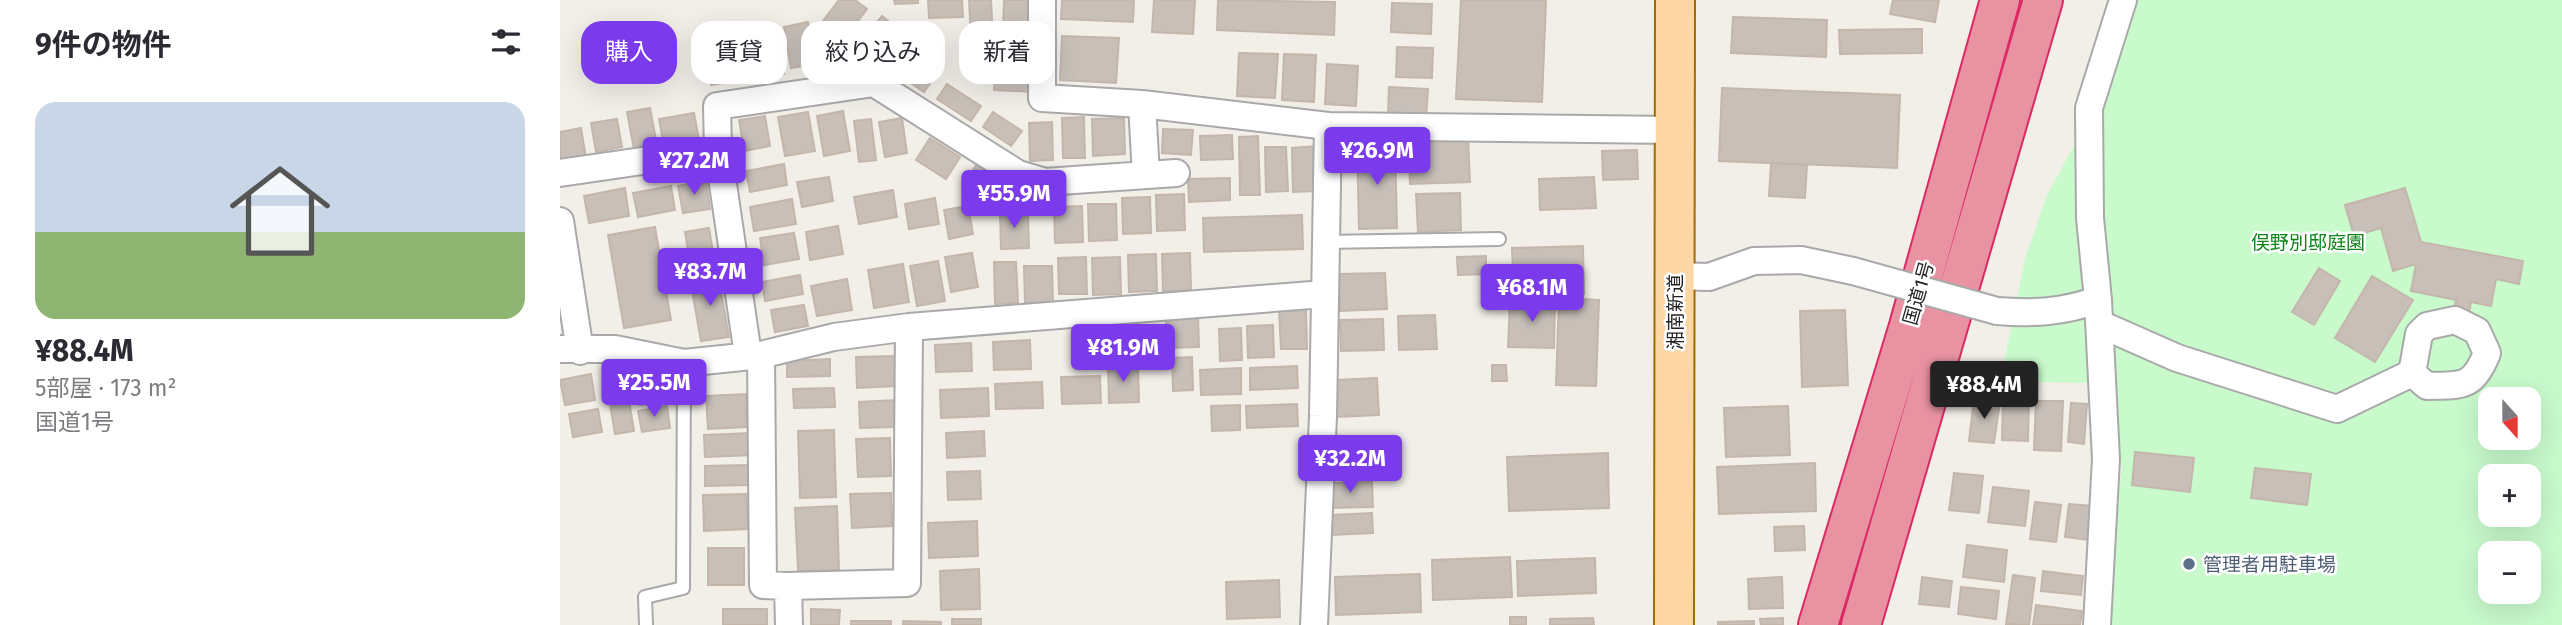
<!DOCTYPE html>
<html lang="ja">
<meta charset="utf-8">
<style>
:root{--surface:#fff;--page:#f2f2f3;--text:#2b2b33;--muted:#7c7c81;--line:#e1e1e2;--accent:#7c3aed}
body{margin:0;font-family:"Fira Sans","Noto Sans JP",sans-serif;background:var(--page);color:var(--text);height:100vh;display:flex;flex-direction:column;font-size:26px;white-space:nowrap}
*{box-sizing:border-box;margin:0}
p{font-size:23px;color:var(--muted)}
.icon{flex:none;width:38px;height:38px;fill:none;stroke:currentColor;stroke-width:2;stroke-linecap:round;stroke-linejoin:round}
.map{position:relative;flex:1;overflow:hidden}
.sheet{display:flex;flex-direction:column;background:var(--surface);width:560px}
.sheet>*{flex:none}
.guide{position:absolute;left:21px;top:21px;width:665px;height:63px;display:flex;gap:14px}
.needle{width:46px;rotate:159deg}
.buttons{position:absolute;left:1918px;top:387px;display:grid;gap:14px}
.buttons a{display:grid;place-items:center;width:63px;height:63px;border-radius:14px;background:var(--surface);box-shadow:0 7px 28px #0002;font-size:35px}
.price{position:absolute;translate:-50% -60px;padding:0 16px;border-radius:7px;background:var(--accent);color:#fff;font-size:23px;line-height:46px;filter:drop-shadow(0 2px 4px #0008)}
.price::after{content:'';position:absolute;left:50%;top:42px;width:21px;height:16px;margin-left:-10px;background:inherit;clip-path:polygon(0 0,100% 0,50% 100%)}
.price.selected{background:#222;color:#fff}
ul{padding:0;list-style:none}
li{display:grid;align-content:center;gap:14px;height:371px;padding:0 35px}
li+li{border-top:2px solid var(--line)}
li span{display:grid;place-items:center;height:217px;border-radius:21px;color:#555}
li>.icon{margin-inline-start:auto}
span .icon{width:126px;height:126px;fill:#fffc;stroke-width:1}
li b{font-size:30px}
h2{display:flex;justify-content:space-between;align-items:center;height:84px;padding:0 35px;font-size:30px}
.chip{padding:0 24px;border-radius:21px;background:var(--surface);box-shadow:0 7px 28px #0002;font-size:24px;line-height:63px}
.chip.selected{background:var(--accent);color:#fff}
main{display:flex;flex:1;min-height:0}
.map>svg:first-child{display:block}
</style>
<main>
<section class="sheet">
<h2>9件の物件<svg class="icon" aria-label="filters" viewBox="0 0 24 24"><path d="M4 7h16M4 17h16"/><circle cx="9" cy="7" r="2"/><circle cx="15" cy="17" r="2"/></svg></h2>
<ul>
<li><span style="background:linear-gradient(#c9d6e8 60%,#8fb573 0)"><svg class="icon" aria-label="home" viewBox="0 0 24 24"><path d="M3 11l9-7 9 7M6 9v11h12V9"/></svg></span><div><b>¥88.4M</b><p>5部屋 · 173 m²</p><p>国道1号</p></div></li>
</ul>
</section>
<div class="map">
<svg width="2002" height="625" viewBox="0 0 2002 625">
<rect width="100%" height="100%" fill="#f2efe9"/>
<!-- park -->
<path fill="#c8facc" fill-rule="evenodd" d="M1569,0H2002V625H1546L1562,466L1552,416V383L1440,382L1465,259L1487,195L1542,94ZM1930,399H1969V438H1930ZM1930,476H1969V514H1930ZM1930,553H1969V592H1930Z"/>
<!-- building -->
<path fill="#c7bfb8" stroke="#c4b6ab" stroke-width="2" d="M279,0H295L307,9L281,43L259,26Z
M334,0H358V3L335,4Z
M368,0H402L403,17L369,18Z
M409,0H431L433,37L411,38Z
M444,0H475L473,29L443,28Z
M502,0H574L573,22L501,19Z
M594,0H635L633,34L592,32Z
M658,0L775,2L774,35L657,30Z
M901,0H986L982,102L896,99Z
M1333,0H1379L1375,22L1330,14Z
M832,3L872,4L871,34L831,32Z
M322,16L346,35L323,63L299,44Z
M1173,17L1267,20L1266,57L1171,53Z
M248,22L255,64L231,68L224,27Z
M1362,29V53L1280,54L1279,30Z
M502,36L559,38L556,83L500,80Z
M218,37L224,74L191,80L185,42Z
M469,40L470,62L447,63L446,41Z
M349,41L383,64L364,92L330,69Z
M837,47L873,48L872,78L836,77Z
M180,50L185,79L151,85L146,56Z
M679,53L718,54L715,98L677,96Z
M724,54L756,55L754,102L722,100Z
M767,64L798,66L796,106L765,104Z
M436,67L476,68L475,92L434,90Z
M387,84L421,106L411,121L377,99Z
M829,87L868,89L866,118L828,116Z
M1162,88L1340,95L1337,168L1159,161Z
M90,108L97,145L74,149L67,112Z
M283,111L290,151L264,156L257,116Z
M248,112L255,151L225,156L218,117Z
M433,112L462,131L451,146L423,127Z
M134,113L139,140L104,146L99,119Z
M205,116L210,146L184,151L179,120Z
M524,117L525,158H503L502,118Z
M342,118L347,153L325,157L319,122Z
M564,118L565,154L533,156L532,119Z
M57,119L62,147L36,152L31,123Z
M311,119L316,160L299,162L294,121Z
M492,122L493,160L470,161L469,123Z
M21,128L26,158L0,163V132Z
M603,129L633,130L631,155L602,153Z
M672,135L673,159L641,160L640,136Z
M698,136L700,195H680L679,137Z
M908,137L910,182L850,184L848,138Z
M370,138L400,157L386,179L356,160Z
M835,145L837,228L799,229L797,146Z
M756,146L758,191L733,192L732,148Z
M705,147H726L728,191L706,192Z
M1077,150L1078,179L1043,180L1042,151Z
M1211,163L1247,165L1245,198L1209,196Z
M224,164L227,185L190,192L186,171Z
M417,164L445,182L432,203L403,186Z
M269,177L273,201L242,207L237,182Z
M1034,177L1036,208L980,210L979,179Z
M670,178V200L629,202L628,179Z
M146,181L150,209L123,213L118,186Z
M111,186L115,210L78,217L73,193Z
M65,188L69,216L29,223L24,196Z
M1845,188L1861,242L1963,261L1959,284L1936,279L1931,306L1911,302L1906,329L1891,326L1896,300L1851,291L1856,264L1833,271L1821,228L1794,236L1785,205Z
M333,190L337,217L299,224L294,197Z
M900,193L901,230L858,232L856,194Z
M624,194L625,230L597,231L596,195Z
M590,197L591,233L563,234L562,198Z
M375,198L379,224L349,229L345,204Z
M232,199L236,224L194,231L190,207Z
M528,204H556L557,240L529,241Z
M408,206L413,234L389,239L384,210Z
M522,206L523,242L495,243L494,207Z
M468,212L469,248L441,249L440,213Z
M742,215L743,249L644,252L643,218Z
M278,226L283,254L250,260L246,232Z
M95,227L111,320L64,328L48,235Z
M149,228L154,258L130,262L125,232Z
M234,233L239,259L204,265L200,238Z
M1023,246L1024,294L954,297L952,248Z
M412,253L418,287L391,292L385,257Z
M630,253L631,290L603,291L602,254Z
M596,254L597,291L569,292L568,255Z
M926,256V274L898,275L897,257Z
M526,257L527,294H499L498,258Z
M560,257L561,294L533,295L532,258Z
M378,261L385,301L357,306L350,266Z
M434,262H456L458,303L435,304Z
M343,264L349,302L314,308L308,270Z
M464,266H492L493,302L465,303Z
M1759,268L1780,281L1754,325L1732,312Z
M825,273L827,309L780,311L779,274Z
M158,274L169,337L141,341L130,279Z
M240,275L243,294L205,301L202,282Z
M1812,276L1853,300L1815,362L1775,338Z
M287,279L292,310L257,316L251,286Z
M999,298L1039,300L1036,386L996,385Z
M950,300L995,302L994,348L948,347Z
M244,305L248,326L215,332L211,310Z
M746,310L747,349H721L719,311Z
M1285,310L1288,385L1242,387L1240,311Z
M875,315L877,349L839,350L838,316Z
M638,316L639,347L606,348V317Z
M823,319L824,350L781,351L780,320Z
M713,325L714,357L688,358L687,326Z
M583,328L584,354L535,356L534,330Z
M681,328L682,360L660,361L659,329Z
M470,340L471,369L434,370L433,342Z
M411,343L412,371L376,372L375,345Z
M336,356L337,386L297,388L296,357Z
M632,357L633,390L613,391L612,358Z
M270,359V376L227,377V361Z
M578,364L579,402L549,403L548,365Z
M932,365H946L947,381H932Z
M737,366L738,388L690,390V368Z
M681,368V394L641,395L640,370Z
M31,374L35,400L5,405L0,380Z
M540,376L541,403L502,404L501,377Z
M817,378L819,415L776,417L775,380Z
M100,379L104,400L80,405L76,383Z
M482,382L483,408L436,409L435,384Z
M274,388L275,407L234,408L233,389Z
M428,388L429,416L381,418L380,390Z
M67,389L74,431L55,434L48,392Z
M186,394L187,427L148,429L146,396Z
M1414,399L1440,402L1434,443L1409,441Z
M337,400L338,427L300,428L299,402Z
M1443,400H1469L1468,441L1442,440Z
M1476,401H1503L1501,451L1474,450Z
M1511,403L1527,404L1524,444L1508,442Z
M737,404L738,426L687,428L686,406Z
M680,405V430L652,431L651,406Z
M107,406L110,428L82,432L78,411Z
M1228,406L1230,455L1166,457L1164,408Z
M38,409L42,432L13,437L9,414Z
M274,430L276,497L240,498L238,431Z
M424,431L425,456L387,458L386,433Z
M192,433L193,455L145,457L144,435Z
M330,438L331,476L298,477L296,439Z
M811,447L812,470L775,471L774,448Z
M1575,452L1634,458L1630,492L1572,485Z
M1048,453L1049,508L949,511L947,457Z
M1255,463L1256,511L1159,514L1157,467Z
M188,465L189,485L145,486V466Z
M1695,468L1751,474L1747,505L1691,498Z
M420,471L421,499L388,500L387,472Z
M1394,473L1423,476L1419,513L1389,510Z
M812,482L813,507L767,508V483Z
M1433,487L1469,491L1465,526L1428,522Z
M331,493L332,526L292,528L290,494Z
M186,494L188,529L144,531L143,495Z
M1475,502L1501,505L1496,542L1470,539Z
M1509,504L1533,506L1529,540L1505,537Z
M277,506L279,570L238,571L235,508Z
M812,513L813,533L771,535L770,515Z
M417,521L418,556L369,558L368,523Z
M1244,526L1245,550L1215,551L1214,527Z
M1407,545L1447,550L1444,582L1403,577Z
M148,548H184V585H148Z
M950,557L952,597L873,600L872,560Z
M1035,558L1036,593L958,596L957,561Z
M419,569L420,609L381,610L380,571Z
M1483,571L1523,576L1521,595L1481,591Z
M860,574L861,612L776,615L775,577Z
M1453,575L1475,578L1469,625L1446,624Z
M1222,577L1223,608L1189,609L1188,579Z
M1362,577L1392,581L1389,607L1359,604Z
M719,580L720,617L667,619L666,582Z
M1401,587L1439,591L1436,619L1398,614Z
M1476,605L1522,611L1520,625H1473Z
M163,609H207V625H163Z
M251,609L280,610L279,625H251Z
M950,617H966V625H950Z
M1033,618L1034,625H990V619Z
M1223,618V625H1201L1200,619Z
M392,619H421V625H392Z
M291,621H331V625H291Z
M343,621L381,622V625H343Z
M1194,621V625H1158V622Z"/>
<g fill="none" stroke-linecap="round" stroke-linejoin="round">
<defs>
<path id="lane" d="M765,242L939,239
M86,625L85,597L123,588L124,363"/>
<path id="street" d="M482,0V98L582,104L768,126L1113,130
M582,104L586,175
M0,173L158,150
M0,221L20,351
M1115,276L1149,277L1194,261L1241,260L1293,271
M1437,311C1474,314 1502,312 1538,300
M1540,324L1617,358L1777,409L1852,373L1859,334L1867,326L1895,320L1917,331L1927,353C1913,389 1901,385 1867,386L1852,373
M0,349H55L124,363L201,355L274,337L349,327L764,294
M188,355L158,150L157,106L314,83L458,174L485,182L616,173
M201,355L203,585L228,586
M229,625L228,586L347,583L349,327
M754,625L763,416L768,126
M1537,625L1546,459L1538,300L1530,218L1529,108L1563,0"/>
<path id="primary" d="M1114,625L1115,0"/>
<path id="highway" d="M1258,625L1349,326L1440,0
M1301,625L1483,0"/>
</defs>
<!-- lane casing -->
<use href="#lane" stroke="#a9a9a9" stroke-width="16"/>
<!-- street casing -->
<use href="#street" stroke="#a9a9a9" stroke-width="30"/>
<!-- primary casing -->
<use href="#primary" stroke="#a06b00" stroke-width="42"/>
<!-- highway casing -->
<use href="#highway" stroke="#dc2a67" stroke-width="42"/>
<!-- lane -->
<use href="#lane" stroke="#fff" stroke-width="12"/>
<!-- street -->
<use href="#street" stroke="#fff" stroke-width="26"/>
<!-- primary -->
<use href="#primary" stroke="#fcd6a4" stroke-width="38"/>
<!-- highway -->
<use href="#highway" stroke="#e892a2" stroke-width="38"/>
<defs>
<path id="street-bridge" d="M1293,271L1437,311"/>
</defs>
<!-- street-bridge casing -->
<use href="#street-bridge" stroke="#a9a9a9" stroke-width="30" stroke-linecap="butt"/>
<!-- street-bridge -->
<use href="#street-bridge" stroke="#fff" stroke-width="26"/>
</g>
<!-- markers -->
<circle fill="#5c6f8a" stroke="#fff" stroke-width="2.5" cx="1629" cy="564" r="7"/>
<g text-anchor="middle" stroke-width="5" stroke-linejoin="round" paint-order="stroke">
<!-- park labels -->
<g font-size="19" fill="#0c8416" stroke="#fff">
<text x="1748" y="249">俣野別邸庭園</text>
</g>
<!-- street labels -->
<g font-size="19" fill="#222" stroke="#fff">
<text transform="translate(1358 293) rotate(-74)" y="7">国道1号</text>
<text transform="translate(1115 312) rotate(-90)" y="7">湘南新道</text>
</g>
<!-- service labels -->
<g font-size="19" fill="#4e5e75" stroke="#fff" text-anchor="start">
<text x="1643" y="571">管理者用駐車場</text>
</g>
</g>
</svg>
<div class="buttons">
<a><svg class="needle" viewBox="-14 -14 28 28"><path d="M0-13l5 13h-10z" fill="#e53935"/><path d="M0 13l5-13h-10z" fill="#7c7c81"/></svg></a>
<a>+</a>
<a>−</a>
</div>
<b class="price" style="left:817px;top:187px">¥26.9M</b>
<b class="price" style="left:134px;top:197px">¥27.2M</b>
<b class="price" style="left:454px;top:230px">¥55.9M</b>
<b class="price" style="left:150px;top:308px">¥83.7M</b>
<b class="price" style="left:972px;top:324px">¥68.1M</b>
<b class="price" style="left:563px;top:384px">¥81.9M</b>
<b class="price" style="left:94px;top:419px">¥25.5M</b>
<b class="price selected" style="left:1424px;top:421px">¥88.4M</b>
<b class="price" style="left:790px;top:495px">¥32.2M</b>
<div class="guide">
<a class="chip selected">購入</a>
<a class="chip">賃貸</a>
<a class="chip">絞り込み</a>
<a class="chip">新着</a>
</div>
</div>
</main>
